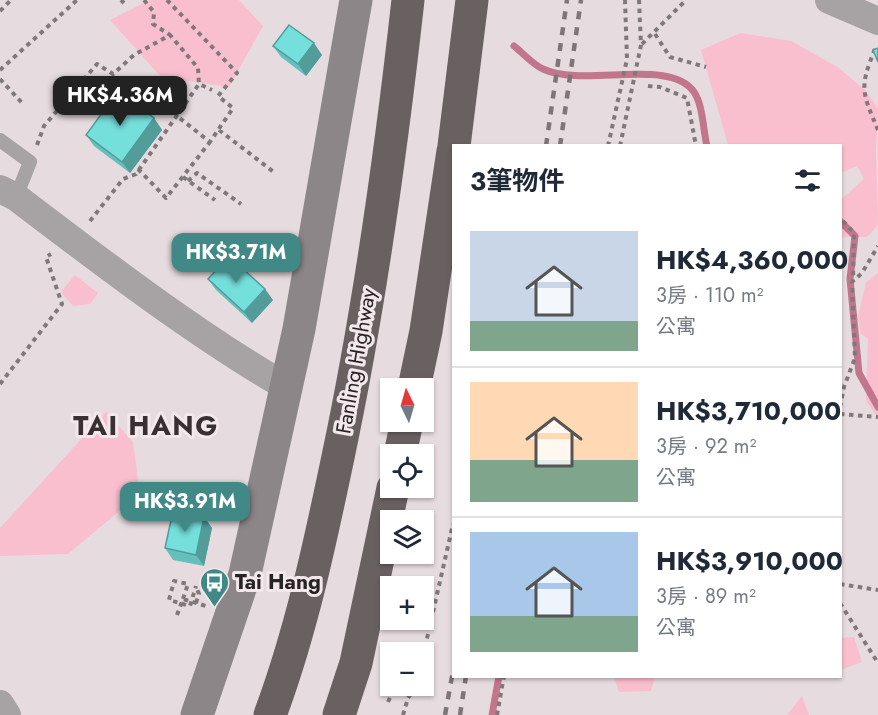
<!DOCTYPE html>
<html lang="zh-TW">
<meta charset="utf-8">
<style>
:root{--surface:#fff;--page:#f6f6f7;--text:#1f2937;--muted:#747a83;--line:#e0e1e3;--accent:#418987}
body{margin:0;font-family:Jost,"Noto Sans TC",sans-serif;background:var(--page);color:var(--text);height:100vh;display:flex;flex-direction:column;font-size:22px;white-space:nowrap}
*{box-sizing:border-box;margin:0}
p{font-size:20px;color:var(--muted)}
.icon{flex:none;width:33px;height:33px;fill:none;stroke:currentColor;stroke-width:2;stroke-linecap:round;stroke-linejoin:round}
.map{position:relative;flex:1;overflow:hidden}
.drawer{position:absolute;left:452px;top:144px;width:390px;height:534px;display:flex;flex-direction:column;background:var(--surface);border-radius:0px;box-shadow:0 2px 4px #0004}
.drawer>*{flex:none}
.needle{width:39px;rotate:355deg}
.controls{position:absolute;left:380px;top:378px;display:grid;gap:12px}
.controls a{display:grid;place-items:center;width:54px;height:54px;border-radius:0px;background:var(--surface);box-shadow:0 2px 4px #0004;font-size:30px}
.price{position:absolute;translate:-50% -51px;padding:0 14px;border-radius:12px;background:var(--accent);color:#fff;font-size:20px;line-height:39px;filter:drop-shadow(0 2px 3px #0008)}
.price::after{content:'';position:absolute;left:50%;top:36px;width:18px;height:14px;margin-left:-9px;background:inherit;clip-path:polygon(0 0,100% 0,50% 100%)}
.price.active{background:#222;color:#fff}
ul{padding:0;list-style:none}
li{display:flex;align-items:center;gap:18px;height:150px;padding:0 18px}
li+li{border-top:2px solid var(--line)}
li span{display:grid;place-items:center;flex:none;width:168px;height:120px;border-radius:0px;color:#555}
li>.icon{margin-inline-start:auto}
span .icon{width:72px;height:72px;fill:#fffc;stroke-width:1}
li b{font-size:26px}
h2{display:flex;justify-content:space-between;align-items:center;height:72px;padding:0 18px;font-size:26px}
.map>svg:first-child{display:block}
</style>
<div class="map">
<svg width="878" height="715" viewBox="0 0 878 715">
<rect width="100%" height="100%" fill="#e6dbde"/>
<!-- green -->
<path fill="#f9bfcf" d="M150,0H239L263,26L229,87L161,77L110,20Z
M741,33L791,41L839,68L865,90L878,108L876,151L878,225L867,237H840V198H843L864,179L857,166L840,173V146L728,145L701,50Z
M878,273V418L866,401L868,339L861,334L858,317L866,282Z
M75,275L98,293L90,304L73,306L61,292Z
M106,412L133,442L140,494L68,554L0,556V528Z
M854,637L862,662L840,670V638Z
M614,677V676L655,677L651,691L619,692Z
M802,696L809,715H787Z"/>
<g fill="none" stroke-linecap="round" stroke-linejoin="round">
<!-- stream -->
<path stroke="#c1768d" stroke-width="7" d="M514,46C523,53 533,65 543,69C584,88 670,57 694,92C703,105 703,130 707,146
M840,221L855,236L850,279L859,373L878,407
M492,715L499,676"/>
<!-- path -->
<path stroke="#80797b" stroke-width="4" stroke-dasharray="4.5 4.5" stroke-linecap="butt" d="M121,0L124,3
M144,0L154,12L153,24L170,35
M167,0L237,73L218,96L233,108L210,142L177,116
M0,11L11,0
M655,34L670,57L706,67
M642,44L686,0
M875,49C859,88 862,92 878,130
M0,70L77,0
M0,79L23,104
M648,86L660,87L687,98L696,146
M219,130L275,173
M37,145L44,126L97,64L113,74L134,55L170,35L198,68L199,84
M608,146L627,59L625,0
M620,146L641,45L639,0
M138,169L166,198L210,142
M183,177L215,200
M188,181L197,173L241,204
M90,221L123,179L136,174L199,84L212,90
M843,221L854,233L853,281
M0,384L62,304L46,257L51,254
M840,407L844,387L855,358L852,282L862,273L878,246
M840,414L878,417
M840,584L878,590
M183,599L188,584L174,581L169,600L190,606L196,586
M196,603L199,594L196,587
M840,603L878,663
M177,615L183,599L206,606
M423,656L453,524
M388,702L395,687L404,690L408,698
M403,715L408,698L416,686
M497,715L504,676"/>
<!-- lane -->
<path stroke="#a7a3a4" stroke-width="14" d="M0,140L30,162L16,197"/>
<!-- street -->
<path stroke="#a7a3a4" stroke-width="28" d="M829,0L878,21
M0,189L16,197C100,261 194,333 285,386
M0,704L7,715"/>
<!-- secondary -->
<path stroke="#8d8688" stroke-width="33" d="M197,715L245,574L299,329L356,0"/>
<!-- highway -->
<path stroke="#696062" stroke-width="33" d="M454,146L472,0
M414,388L426,331L453,151
M400,454L407,422
M270,715C301,632 320,543 338,457C370,306 391,153 408,0
M339,715L356,663L393,488"/>
<!-- rail -->
<path stroke="#7d7678" stroke-width="4.5" stroke-dasharray="8 8" stroke-linecap="butt" d="M546,146L567,0
M560,146L581,0
M445,715L453,671
M460,715L466,676"/>
</g>
<!-- wall -->
<path fill="#65c0bd" d="M273,46L322,55L306,76L281,57Z
M154,118L162,130L130,173L94,146L86,135Z
M208,279L273,300L252,323L216,290Z
M204,517L212,528L204,566L173,560L165,548Z"/>
<!-- shaded-wall -->
<path fill="#529c9a" d="M314,43L322,55L306,76L298,64Z
M154,118L162,130L130,173L122,162Z
M265,289L273,300L252,323L244,312Z
M204,517L212,528L204,566L196,555Z"/>
<!-- building -->
<path fill="#75dfdc" stroke="#529c9a" stroke-width="1.5" d="M289,25L314,43L298,64L273,46Z
M878,48V62L873,50Z
M118,91L154,118L122,162L86,135Z
M229,256L265,289L244,312L208,279Z
M173,511L204,517L196,555L165,548Z"/>
<!-- icons -->
<defs>
<symbol id="bus-pin" viewBox="-11 -11 22 30"><path d="M0 17L-7.5 6A9.5 9.5 0 1 1 7.5 6Z" fill="#418987" stroke="#f3e8eb"/><path d="M-5-6H5V4H4V6H2V4H-2V6H-4V4H-5ZM-3.5-4V0h7V-4ZM-3.5 1.2v1.5H-2V1.2ZM2 1.2v1.5H3.5V1.2Z" fill="#fff"/></symbol>
</defs>
<g fill-rule="evenodd">
<use href="#bus-pin" x="198" y="566" width="33" height="45"/>
</g>
<g text-anchor="middle" stroke-width="6" stroke-linejoin="round" paint-order="stroke">
<!-- street labels -->
<g font-size="21" fill="#282425" stroke="#f3e8eb">
<text transform="translate(356 361) rotate(-80)" y="7">Fanling Highway</text>
</g>
<!-- poi labels -->
<g font-size="21" font-weight="bold" fill="#282425" stroke="#f3e8eb" text-anchor="start">
<text x="235" y="589">Tai Hang</text>
</g>
<!-- district labels -->
<g font-size="27" font-weight="bold" letter-spacing="1.5" fill="#383032" stroke="#f3e8eb">
<text x="146" y="435">TAI HANG</text>
</g>
</g>
</svg>
<div class="controls">
<a><svg class="needle" viewBox="-14 -14 28 28"><path d="M0-13l5 13h-10z" fill="#e53935"/><path d="M0 13l5-13h-10z" fill="#747a83"/></svg></a>
<a><svg class="icon" aria-label="locate" viewBox="0 0 24 24"><circle cx="12" cy="12" r="6"/><path d="M12 2v4M12 18v4M2 12h4M18 12h4"/></svg></a>
<a><svg class="icon" aria-label="layers" viewBox="0 0 24 24"><path d="M12 4l9 5-9 5-9-5zM3 14l9 5 9-5"/></svg></a>
<a>+</a>
<a>−</a>
</div>
<b class="price active" style="left:120px;top:127px">HK$4.36M</b>
<b class="price" style="left:236px;top:284px">HK$3.71M</b>
<b class="price" style="left:185px;top:533px">HK$3.91M</b>
<section class="drawer">
<h2>3筆物件<svg class="icon" aria-label="filters" viewBox="0 0 24 24"><path d="M4 7h16M4 17h16"/><circle cx="9" cy="7" r="2"/><circle cx="15" cy="17" r="2"/></svg></h2>
<ul>
<li><span style="background:linear-gradient(#c9d6e8 75%,#7fa58c 0)"><svg class="icon" aria-label="home" viewBox="0 0 24 24"><path d="M3 11l9-7 9 7M6 9v11h12V9"/></svg></span><div><b>HK$4,360,000</b><p>3房 · 110 m²</p><p>公寓</p></div></li>
<li><span style="background:linear-gradient(#ffd9b3 65%,#7fa58c 0)"><svg class="icon" aria-label="home" viewBox="0 0 24 24"><path d="M3 11l9-7 9 7M6 9v11h12V9"/></svg></span><div><b>HK$3,710,000</b><p>3房 · 92 m²</p><p>公寓</p></div></li>
<li><span style="background:linear-gradient(#a9c7e8 70%,#7fa58c 0)"><svg class="icon" aria-label="home" viewBox="0 0 24 24"><path d="M3 11l9-7 9 7M6 9v11h12V9"/></svg></span><div><b>HK$3,910,000</b><p>3房 · 89 m²</p><p>公寓</p></div></li>
</ul>
</section>
</div>
